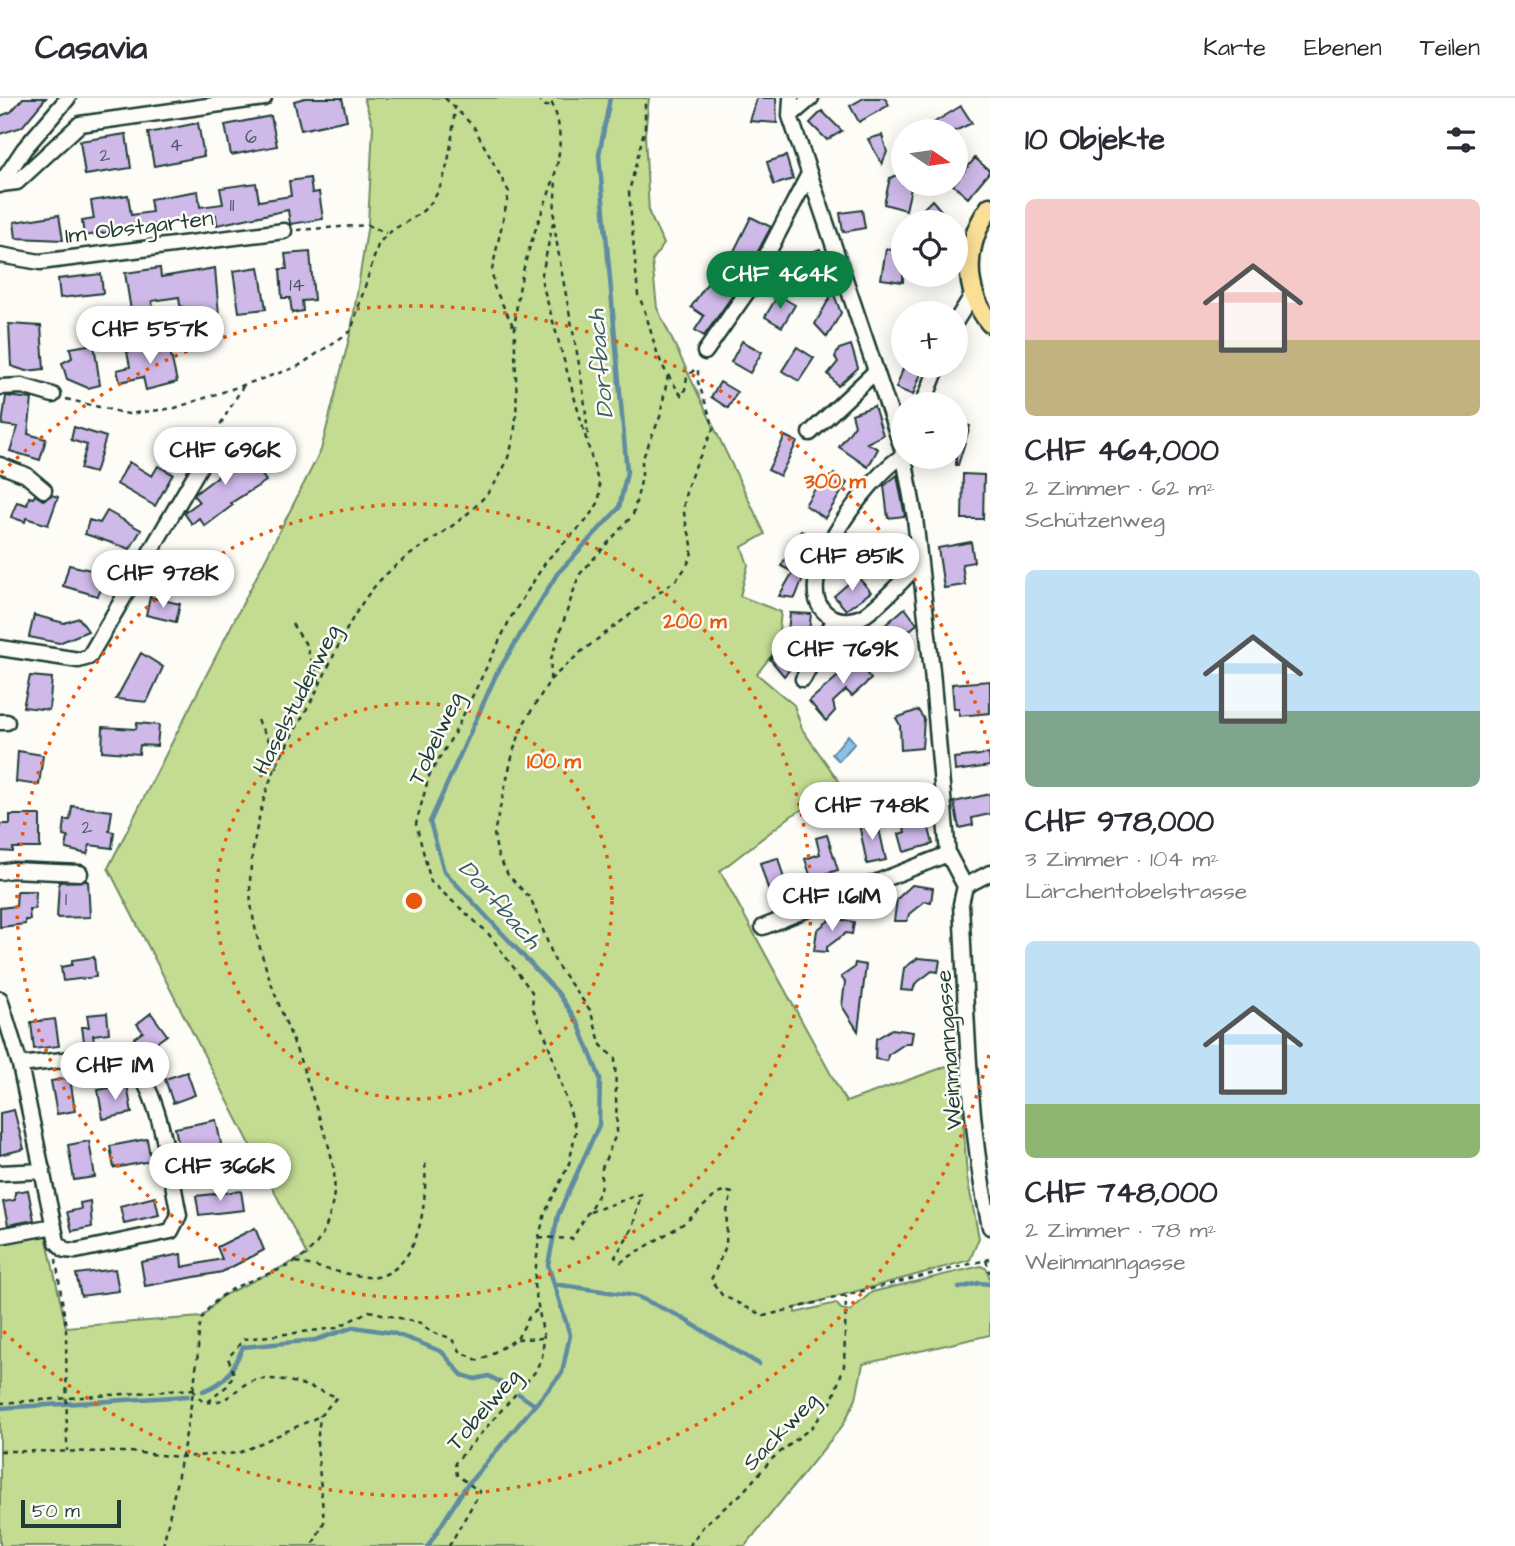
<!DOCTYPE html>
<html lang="de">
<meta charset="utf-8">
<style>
:root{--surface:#fff;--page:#f2f2f3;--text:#2b2b33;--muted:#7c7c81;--line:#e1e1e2;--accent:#0b8043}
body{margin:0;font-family:"Architects Daughter",sans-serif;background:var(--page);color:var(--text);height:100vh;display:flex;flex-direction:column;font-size:26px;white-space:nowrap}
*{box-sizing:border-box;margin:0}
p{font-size:23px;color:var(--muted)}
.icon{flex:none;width:38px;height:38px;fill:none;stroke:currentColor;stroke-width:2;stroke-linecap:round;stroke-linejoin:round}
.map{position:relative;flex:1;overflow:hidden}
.details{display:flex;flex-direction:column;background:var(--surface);width:525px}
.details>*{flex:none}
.needle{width:46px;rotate:103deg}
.fabs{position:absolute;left:891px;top:21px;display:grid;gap:14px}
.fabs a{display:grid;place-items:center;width:77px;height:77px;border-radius:50%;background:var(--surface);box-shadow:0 4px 18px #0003;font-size:35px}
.scale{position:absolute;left:21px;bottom:18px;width:100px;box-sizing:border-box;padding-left:7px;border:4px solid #1f3d34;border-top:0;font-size:19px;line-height:24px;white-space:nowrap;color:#1f3d34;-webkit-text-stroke:5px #fdfcf7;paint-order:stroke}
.price{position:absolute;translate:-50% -60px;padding:0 16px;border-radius:24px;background:#fff;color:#222;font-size:23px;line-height:46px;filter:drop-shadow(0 2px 4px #0008)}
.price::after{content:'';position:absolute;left:50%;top:42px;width:21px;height:16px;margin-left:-10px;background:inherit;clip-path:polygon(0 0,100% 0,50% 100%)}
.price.on{background:var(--accent);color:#fff}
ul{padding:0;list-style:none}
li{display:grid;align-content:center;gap:14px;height:371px;padding:0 35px}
li span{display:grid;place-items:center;height:217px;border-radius:10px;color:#555}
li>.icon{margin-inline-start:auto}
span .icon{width:126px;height:126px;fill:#fffc;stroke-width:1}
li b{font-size:30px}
h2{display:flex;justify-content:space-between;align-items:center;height:84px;padding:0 35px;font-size:30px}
header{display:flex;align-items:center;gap:42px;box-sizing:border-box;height:98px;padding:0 35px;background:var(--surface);border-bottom:2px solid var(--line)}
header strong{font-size:33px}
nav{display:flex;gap:38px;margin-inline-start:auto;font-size:24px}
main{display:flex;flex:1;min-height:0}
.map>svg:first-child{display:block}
</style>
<header>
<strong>Casavia</strong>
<nav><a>Karte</a><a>Ebenen</a><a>Teilen</a></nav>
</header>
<main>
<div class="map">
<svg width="990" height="1448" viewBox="0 0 990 1448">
<rect width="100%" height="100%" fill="#fdfcf7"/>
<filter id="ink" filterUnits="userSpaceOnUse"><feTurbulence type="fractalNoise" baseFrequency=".0143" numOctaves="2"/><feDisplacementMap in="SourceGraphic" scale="14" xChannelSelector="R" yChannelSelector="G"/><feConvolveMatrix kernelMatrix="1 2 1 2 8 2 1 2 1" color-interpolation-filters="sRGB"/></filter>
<g filter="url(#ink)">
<!-- green -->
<path fill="#c3dc92" stroke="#718c63" stroke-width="2" d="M364,0H649L645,36L649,115L664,146L652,163L657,210L765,436L742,449L748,467L740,498L781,514L777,550L757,576L794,607L802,631L843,689L791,718L720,773L846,1004L959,964L967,1079L979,1140L970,1162L795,1210V1215L836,1205L841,1211L850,1213L872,1194L981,1168L987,1171L990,1182V1237L863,1266L856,1301L843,1327L745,1448H0V1142L45,1133L66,1229L202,1219L222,1198L307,1157L108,770L321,352L351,233L368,126L373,28Z"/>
<!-- water -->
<path fill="#8dc1ea" stroke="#618ca1" stroke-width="2" d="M848,637L855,645L839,663L832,656Z"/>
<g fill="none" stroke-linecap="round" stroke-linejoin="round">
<!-- stream -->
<path stroke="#618ca1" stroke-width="4.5" d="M554,1186L636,1198L677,1217L759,1266
M959,1190L979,1185L990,1186
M203,1293C227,1285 233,1271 243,1249L315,1242L354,1229L393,1235L423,1246L442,1254L462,1277L475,1281L489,1278L509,1289
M519,1296L535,1307
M0,1310L188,1298
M428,1448L464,1391L562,1275L570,1237L548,1167L558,1117L599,1027L600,980L578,925L558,895L444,773L430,724L496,577L557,476L619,410L627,374L599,57L610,0"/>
</g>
<!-- building -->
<path fill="#ceb9e9" stroke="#1f3d34" stroke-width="2" d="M23,0H46L22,29L0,36V18L11,14Z
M305,0H342L347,22L301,32L294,3Z
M757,0H776L777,25L750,23Z
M864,0H885L889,7L859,24L850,8Z
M961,8L972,25L955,33H920Z
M822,13L842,33L827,42L810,25Z
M271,18L277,48L231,57L225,27Z
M198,25L204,58L154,68L148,35Z
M126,36L131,70L85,77L80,43Z
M882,37L887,54L882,66L868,41Z
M786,58L793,81L774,87L767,64Z
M975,60L990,73L968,100L953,87Z
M903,74V86H912L906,112L884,106L890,80Z
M310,80L312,95L319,94L323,121L290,126L288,112L217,127L216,117L84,138L82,123L94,121L91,103L128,97L131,117L152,114L150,101L198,93L200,109L223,106L220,90L256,85L259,103L291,98L289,83Z
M932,102L951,124H921L924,110Z
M862,112L865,130L843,134L840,115Z
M59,117L63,142L16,140L14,124Z
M751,119L771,129L756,157L750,154L742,170L729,163Z
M820,151L826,170L805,178L797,159Z
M886,151L903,154V184L881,181Z
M310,154L314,202L302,203L303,213L292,215L290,200H282L280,171H287L285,156Z
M259,169L266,211L239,214L233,173Z
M160,170L161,179L215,170L219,217L199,222L180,207L179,199L152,203L154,215L132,219L125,175Z
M101,176L103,195L60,200L58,181Z
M729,179L740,187L704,238L695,232L704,218L691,209L709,183L721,191Z
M833,194L841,215L827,239L815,226Z
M778,197L795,207L782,229L765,219Z
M9,226L41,228L44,271L26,273L11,268Z
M742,243L762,254L750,275L731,264Z
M168,244L177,284L146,292L143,279L120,284L117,272L130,269L127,254Z
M94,246L100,287L88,290L67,281L62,265L72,260L70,250Z
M851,247L858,270L838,288L828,276L838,264L835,259L839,251Z
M797,249L814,260L799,283L782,273Z
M904,268L923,270L913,297L896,290Z
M720,284L737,294L728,310L711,299Z
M6,298L32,301L28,336L46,341L40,362L10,353L18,329L2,327Z
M874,308L883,337L867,345L878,351L868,369L839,349L855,327L852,316Z
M956,324L970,328L958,367H956Z
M74,329L106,339L95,375L80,371L87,347L71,342Z
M785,338L797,344L780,378L768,372Z
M234,350L244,363L250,359L266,383L231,405L233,407L205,428L199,420L192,426L184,415L199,404L194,398L196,395L221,376L213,364Z
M129,364L152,378L158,368L173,376L155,408L117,386Z
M834,376L847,385L825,420L805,407L817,388L824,392Z
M963,376L984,377L983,421H962Z
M897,377L905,418L888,420L884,388Z
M35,397L43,402L52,397L58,399L48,427L26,420L25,424L11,419L17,404L27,407L29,399L33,400Z
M107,413L141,432L130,451L85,436L89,422L100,425Z
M801,433L819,441L795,500L779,498L793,474L781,468Z
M893,439L903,450L904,459L889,478L874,463Z
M971,444L974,464L962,466L965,487L944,490L938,450Z
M163,453L200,463L194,485L158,476Z
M69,467L108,476L98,498L63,488Z
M857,478L871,494L846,512L834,498Z
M150,499L180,506L176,524L146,517Z
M905,510L917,526L898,542L885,527Z
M790,515L811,516L807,552L784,578L770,561L787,542Z
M34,517L64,525L79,520L88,533L59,545L29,539Z
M141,555L163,569L147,604L116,601Z
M864,556L875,569L867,576L871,581L852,598L846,592L833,604L835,613L826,623L809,603Z
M30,578L52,580L49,612L23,609Z
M990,583V615L959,618V611H954L952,586Z
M918,612L924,621L922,650L901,652L900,627L896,620Z
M137,625L159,627L157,648L140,647L139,656L102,653L103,629L136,631Z
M18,653L43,657L39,687L16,684Z
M989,656L990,668L955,673L954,660Z
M990,696V716L972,720L973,727L959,730L954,704Z
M923,707L933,746L904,754L899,736L905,734L903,724L911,722L908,711Z
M72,708L112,713L109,733L114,734L112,750L90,747L87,756L66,751L68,739L63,738L65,722H70Z
M10,717H40V750H13V754L0,753V726H10Z
M877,722L886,762L867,766L859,726Z
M827,737L838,772L811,780L805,761L820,756L816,740Z
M778,760L791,805L778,809L774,796L770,797L760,765Z
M88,783L90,819L57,820L59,784Z
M912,787L933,790L931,804L925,803L909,816L907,823H894L897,801Z
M17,793H36L35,811H29L30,822H25V826L0,829V810L16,808Z
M832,820L854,824L852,836L846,835L827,849V854L814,853L817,832Z
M94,859L96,879L63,883L61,869L72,867V862Z
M918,860L940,862L938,874L932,873L915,886L913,893L901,892L904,870Z
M855,865L866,867L858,933L842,908L845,884L841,879L854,870Z
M107,915L109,935L93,937L95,949L85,950L82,929H89L87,917Z
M151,915L167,937L143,954L134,940L143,934L137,926Z
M55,921L59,948L34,951L31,924Z
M892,931L913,934L911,945H906L888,957L887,963L875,961L876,941Z
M187,974L195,997L173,1005L165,981Z
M70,980L75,1013L57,1016L51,983Z
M127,987L132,1015L103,1021L98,992Z
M14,1012L24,1051L0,1057V1015Z
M216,1022L224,1060L183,1068L175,1030Z
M147,1041L151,1063L114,1070L110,1048Z
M89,1043L95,1079L74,1082L68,1047Z
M28,1092L34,1122L8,1127L3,1104L15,1102V1094Z
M241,1093L244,1112L199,1117L196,1098Z
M155,1099L159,1117L124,1125L120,1108Z
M90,1103L92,1129L72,1133L67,1114L81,1111L80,1105Z
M255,1130L264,1152L253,1158L222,1174L145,1188L141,1164L181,1156L182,1169L222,1161L217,1149Z
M115,1171L119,1193L81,1198L76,1176Z"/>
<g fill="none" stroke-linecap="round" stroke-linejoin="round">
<defs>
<path id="minor" d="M791,0L790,18L903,353
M790,18L811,0
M1,86L17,84L80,26L264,0
M0,87L24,51L68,0
M0,157L40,164L284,133
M956,223L973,196
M705,254L749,191L809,76
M0,289L22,288L53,297
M923,306L938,268
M810,335L876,273
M903,358C872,375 776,495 834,520C843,524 856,522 865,517C885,503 902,482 920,465
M904,359L915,420L932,573L948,756L965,788L961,806C967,913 967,1024 990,1129
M0,367L26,377L44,392
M0,550L79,562L89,559L202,365
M803,581L835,521
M0,624H7
M0,774L12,772L80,775
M965,788L990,775
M763,829L948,756
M0,901L20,967
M105,957C115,960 127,963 135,971C161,997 171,1080 179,1117L171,1133L76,1153L65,1152L57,1144L20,967Z
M0,1075L43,1073
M0,1138L54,1128"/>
<path id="major" d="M990,109C965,144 961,190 990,225"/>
</defs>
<!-- minor casing -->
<use href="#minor" stroke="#1f3d34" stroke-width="19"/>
<!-- major casing -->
<use href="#major" stroke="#1f3d34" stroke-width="23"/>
<!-- path -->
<path stroke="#1f3d34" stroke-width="2.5" stroke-dasharray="5 5" stroke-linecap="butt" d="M445,0L474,29L509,94L492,172L494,189L515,232
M538,0L545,8H552
M554,124C563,197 584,268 588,342
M297,132L368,127L386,135
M668,277L681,297H684L687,279L697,269
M66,301L128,316L175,310L297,269L351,233L378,147C390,129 409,125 425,111C449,90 452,39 455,9
M205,352L245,285
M292,526L305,545L320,586
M550,582L582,553L676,482C708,445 682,440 684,406C686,381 704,352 714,329L698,284V269
M257,622L273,650L277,671
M590,1114L641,1096L632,1131L615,1159L621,1164L686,1124L716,1097L725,1093L732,1095L727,1113L726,1148L711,1182L722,1197L764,1218L990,1161
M539,1139L572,1141L600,1094L602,1070L617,1034L615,961L601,947L590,912L556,866L531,801L508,777L497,755L494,735L514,651L524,625L550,582L551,561L579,477L633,417L642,379V362L660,319L668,277C652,253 651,222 638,197L629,94L645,29V0
M56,1161L66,1229L67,1353
M986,1162L990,1175
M296,1164C310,1167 367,1182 377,1179C423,1168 427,1098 425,1061
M517,1241L544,1240
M193,1291L203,1304C234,1306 234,1287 256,1282C284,1277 312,1290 337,1299L320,1318L317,1346L324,1424L312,1448
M208,1304L227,1288L234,1276L228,1260L244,1241L336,1230L369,1213L421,1225L431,1234L451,1240L460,1253L479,1263L517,1241L529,1219L538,1211
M0,1305L193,1291
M0,1353L130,1354L181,1359L239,1355L320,1318
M163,1448C176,1387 190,1325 197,1263C199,1249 197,1226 205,1215C247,1159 323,1194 334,1094C338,1061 319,1023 310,991C291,930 258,868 251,804C247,769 257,723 267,691C278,658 303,620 319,588C335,556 351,516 375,488C409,448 460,434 493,388C528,339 513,284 515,229C517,181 532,139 549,95C560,65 566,29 549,0
M449,1448L480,1394L457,1377L455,1365L535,1274L542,1259L544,1240L534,1187L539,1139L545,1115L569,1066L576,1032L547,942L533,911L532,894L487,834L431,784L416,726L429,678L455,634L511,519L547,462L585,424L599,404L600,390L541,181L554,120L556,80
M689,1448L705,1426L741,1396L773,1360L813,1328L832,1303L844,1268L846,1198"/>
<!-- minor -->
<use href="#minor" stroke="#fdfcf7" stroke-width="14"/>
<!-- major -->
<use href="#major" stroke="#fadf96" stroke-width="18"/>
</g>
</g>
<!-- distance rings -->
<g fill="none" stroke="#e8590c" stroke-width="3.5" stroke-dasharray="3.5 7">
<circle cx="414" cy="803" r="198"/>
<circle cx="414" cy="803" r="397"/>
<path d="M989 957A595 595 0 0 1 1 1231M1 375A595 595 0 0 1 989 649"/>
</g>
<g text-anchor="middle" stroke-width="5" stroke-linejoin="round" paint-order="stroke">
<!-- number labels -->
<g font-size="19" fill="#4b5c61">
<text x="251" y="45">6</text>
<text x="176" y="53">4</text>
<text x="105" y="63">2</text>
<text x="232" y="113">11</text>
<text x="297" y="193">14</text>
<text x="87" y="735">2</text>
<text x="66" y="807">1</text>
</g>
<!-- street labels -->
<g font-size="23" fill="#1f3d34" stroke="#fdfcf7">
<text transform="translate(139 128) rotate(-7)" y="8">Im Obstgarten</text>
<text transform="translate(296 601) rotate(-63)" y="8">Haselstudenweg</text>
<text transform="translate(435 640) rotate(-65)" y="8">Tobelweg</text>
<text transform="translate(948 952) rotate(-94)" y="8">Weinmanngasse</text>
<text transform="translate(483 1311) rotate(-49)" y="8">Tobelweg</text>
<text transform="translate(780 1333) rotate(-46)" y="8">Sackweg</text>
</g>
<!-- water labels -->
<g font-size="24" font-style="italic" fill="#3a5e62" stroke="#fdfcf7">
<text transform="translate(600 266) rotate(-95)" y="8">Dorfbach</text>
<text transform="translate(500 806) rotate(48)" y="8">Dorfbach</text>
</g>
</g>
<circle cx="414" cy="803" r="10" fill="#e8590c" stroke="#fdfcf7" stroke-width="3.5"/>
<g font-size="21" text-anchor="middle" font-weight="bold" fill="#e8590c" stroke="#fdfcf7" stroke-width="5" stroke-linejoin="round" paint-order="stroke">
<text x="835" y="390">300 m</text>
<text x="695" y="530">200 m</text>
<text x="554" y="670">100 m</text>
</g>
</svg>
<div class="fabs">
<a><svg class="needle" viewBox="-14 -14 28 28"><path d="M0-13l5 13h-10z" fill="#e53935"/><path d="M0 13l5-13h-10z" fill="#7c7c81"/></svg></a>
<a><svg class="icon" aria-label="locate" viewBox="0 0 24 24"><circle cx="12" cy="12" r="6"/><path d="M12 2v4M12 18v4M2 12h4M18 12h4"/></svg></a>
<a>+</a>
<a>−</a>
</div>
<div class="scale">50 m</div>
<b class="price on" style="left:780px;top:213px">CHF 464K</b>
<b class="price" style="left:150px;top:268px">CHF 557K</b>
<b class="price" style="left:225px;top:389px">CHF 696K</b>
<b class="price" style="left:852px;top:495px">CHF 851K</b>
<b class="price" style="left:163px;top:512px">CHF 978K</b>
<b class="price" style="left:843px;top:588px">CHF 769K</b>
<b class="price" style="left:872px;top:744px">CHF 748K</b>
<b class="price" style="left:832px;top:835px">CHF 1.61M</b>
<b class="price" style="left:115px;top:1004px">CHF 1M</b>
<b class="price" style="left:220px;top:1105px">CHF 366K</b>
</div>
<section class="details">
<h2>10 Objekte<svg class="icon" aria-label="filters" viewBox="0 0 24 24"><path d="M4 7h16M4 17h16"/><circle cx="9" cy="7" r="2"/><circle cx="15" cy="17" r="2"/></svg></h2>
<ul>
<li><span style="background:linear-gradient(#f6c9c9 65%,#c2b280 0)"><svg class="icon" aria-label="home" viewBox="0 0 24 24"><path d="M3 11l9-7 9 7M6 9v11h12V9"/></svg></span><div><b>CHF 464,000</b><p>2 Zimmer · 62 m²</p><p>Schützenweg</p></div></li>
<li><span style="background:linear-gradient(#bfe0f5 65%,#7fa58c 0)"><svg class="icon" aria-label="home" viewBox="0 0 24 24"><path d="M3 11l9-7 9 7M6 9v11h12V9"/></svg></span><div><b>CHF 978,000</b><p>3 Zimmer · 104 m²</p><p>Lärchentobelstrasse</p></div></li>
<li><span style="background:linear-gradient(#bfe0f5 75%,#8fb573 0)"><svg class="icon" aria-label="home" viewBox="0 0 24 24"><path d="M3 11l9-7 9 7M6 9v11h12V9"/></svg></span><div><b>CHF 748,000</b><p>2 Zimmer · 78 m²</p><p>Weinmanngasse</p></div></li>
</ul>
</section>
</main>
